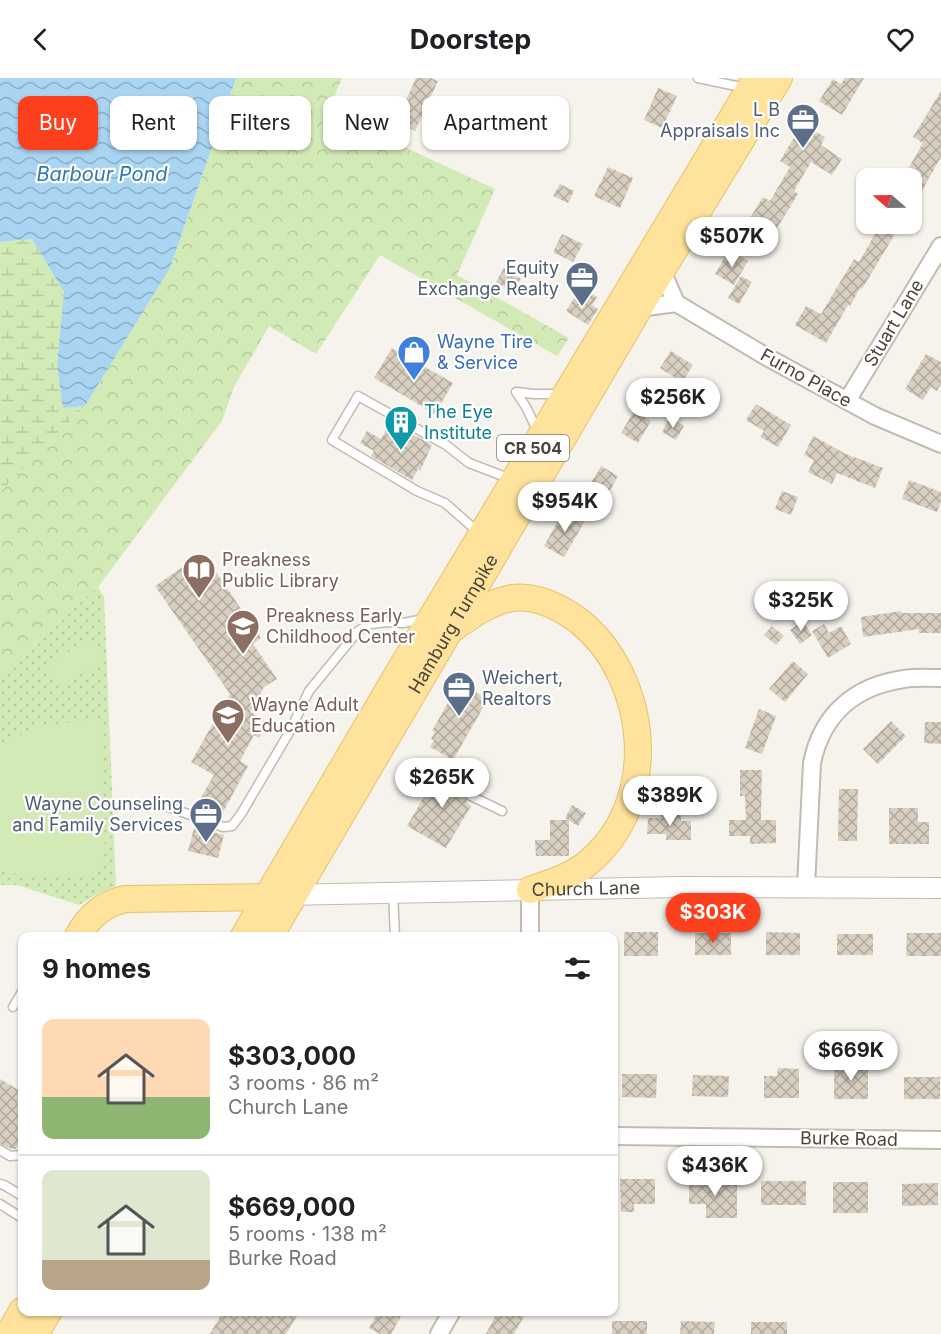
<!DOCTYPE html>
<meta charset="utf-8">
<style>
:root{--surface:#fff;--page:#f6f6f6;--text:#202124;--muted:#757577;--line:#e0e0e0;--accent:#fc3f1d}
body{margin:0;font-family:Inter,sans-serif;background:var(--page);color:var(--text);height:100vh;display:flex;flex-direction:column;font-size:22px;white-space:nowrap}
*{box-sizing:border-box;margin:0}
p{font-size:20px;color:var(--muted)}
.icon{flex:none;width:33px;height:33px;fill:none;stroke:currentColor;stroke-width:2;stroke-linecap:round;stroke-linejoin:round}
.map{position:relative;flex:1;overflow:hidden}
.side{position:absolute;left:18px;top:854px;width:600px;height:384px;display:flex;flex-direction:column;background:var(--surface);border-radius:12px;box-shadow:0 2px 4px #0004}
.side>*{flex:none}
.guide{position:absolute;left:18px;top:18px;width:600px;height:54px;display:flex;gap:12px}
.needle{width:39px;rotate:290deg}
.controls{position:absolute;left:856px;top:90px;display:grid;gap:12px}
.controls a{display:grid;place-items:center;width:66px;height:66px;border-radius:12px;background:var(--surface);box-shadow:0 2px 4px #0004;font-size:30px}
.price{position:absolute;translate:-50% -51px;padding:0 14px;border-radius:21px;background:#fff;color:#222;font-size:20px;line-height:39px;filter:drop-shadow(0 2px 3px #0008)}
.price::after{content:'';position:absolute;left:50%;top:36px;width:18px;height:14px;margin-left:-9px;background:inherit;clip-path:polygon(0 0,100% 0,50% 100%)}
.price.active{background:var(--accent);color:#fff}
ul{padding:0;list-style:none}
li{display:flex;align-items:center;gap:18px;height:150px;padding:0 24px}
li+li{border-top:2px solid var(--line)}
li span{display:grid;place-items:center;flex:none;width:168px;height:120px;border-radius:12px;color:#555}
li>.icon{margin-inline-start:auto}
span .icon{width:72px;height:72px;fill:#fffc;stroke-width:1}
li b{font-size:26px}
h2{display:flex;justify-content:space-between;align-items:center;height:72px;padding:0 24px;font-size:26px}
.chip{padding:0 21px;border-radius:12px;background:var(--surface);box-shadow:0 2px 4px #0004;font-size:21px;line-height:54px}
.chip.active{background:var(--accent);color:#fff}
header{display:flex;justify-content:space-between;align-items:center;height:78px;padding:0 24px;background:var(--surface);font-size:27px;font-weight:700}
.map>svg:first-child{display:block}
</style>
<header><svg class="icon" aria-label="back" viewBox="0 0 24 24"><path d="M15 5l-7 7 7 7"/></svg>Doorstep<svg class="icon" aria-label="heart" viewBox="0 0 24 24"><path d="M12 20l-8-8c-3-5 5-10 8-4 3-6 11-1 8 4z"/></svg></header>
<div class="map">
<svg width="941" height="1256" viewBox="0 0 941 1256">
<defs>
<pattern id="forest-crowns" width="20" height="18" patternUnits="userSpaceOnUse" patternTransform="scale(1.5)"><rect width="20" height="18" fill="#d2eab5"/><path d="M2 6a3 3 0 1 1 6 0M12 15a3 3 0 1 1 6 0" fill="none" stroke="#b6ca9c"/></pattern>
<pattern id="wetland-marsh" width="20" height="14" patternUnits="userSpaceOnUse" patternTransform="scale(1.5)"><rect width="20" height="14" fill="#d2eab5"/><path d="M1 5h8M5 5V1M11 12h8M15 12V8" fill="none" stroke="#b6ca9c"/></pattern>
<pattern id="park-dots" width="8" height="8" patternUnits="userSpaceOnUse" patternTransform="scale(1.5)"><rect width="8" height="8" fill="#d2eab5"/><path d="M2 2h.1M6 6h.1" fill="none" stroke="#b6ca9c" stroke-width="1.8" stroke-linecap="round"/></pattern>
<pattern id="water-waves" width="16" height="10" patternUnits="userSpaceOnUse" patternTransform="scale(1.5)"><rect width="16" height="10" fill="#a9d4f2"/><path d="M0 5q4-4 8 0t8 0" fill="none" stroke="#8caec5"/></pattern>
<pattern id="building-cross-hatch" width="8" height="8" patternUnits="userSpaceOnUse" patternTransform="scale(1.5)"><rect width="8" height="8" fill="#d8cfc1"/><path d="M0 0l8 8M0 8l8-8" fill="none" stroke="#b1aa9e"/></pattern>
</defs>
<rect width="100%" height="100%" fill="#f6f3ec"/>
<!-- forest -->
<path fill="url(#forest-crowns)" d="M236,0H342L328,34L495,111L457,197L569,260L557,278L380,177L316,276L269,248L234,309L222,343L98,509L0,596V414L85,328L170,190Z"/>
<!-- wetland -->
<path fill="url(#wetland-marsh)" d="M32,161L64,214L57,286L64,330L85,328L0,414V164Z"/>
<!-- park -->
<path fill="url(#park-dots)" d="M98,509L104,519L116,808L103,813L79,827L17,807H0V596Z"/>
<!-- pitch -->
<path fill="#d2eab5" d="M90,560L103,582L60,609L47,587Z
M101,642L105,773L103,789L94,797L77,800L0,794V668L4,664L44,647Z"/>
<!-- water -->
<path fill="url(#water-waves)" d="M0,0H236L170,190L85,328L63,330L57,286L64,214L32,161L0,164Z"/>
<!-- building -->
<path fill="url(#building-cross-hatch)" d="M416,0H431L438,3L415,53L396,44Z
M845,0H864L842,37L819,23L833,1L841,6Z
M658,10L677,18L662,50L644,42Z
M941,13V79L912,130V100H903L923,65L913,59Z
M802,46L825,59L821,67L842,81L832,97L811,84L794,113L798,116L774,155L750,140L763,119L770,123L790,89L780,83Z
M608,89L633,100L620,130L594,118Z
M560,106L574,113L568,125L553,118Z
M857,146H901L862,211L860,210L850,228L848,227L826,265L795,247L806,228L821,236L854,181L859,184L875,156Z
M562,156L583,166L573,184L553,174Z
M729,172L748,183L734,207L715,196Z
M504,190L521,201L513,214L496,204Z
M741,198L752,204L739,226L728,220Z
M581,209L597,219L592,227L598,231L588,247L566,233Z
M392,270L453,305L435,336L374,300Z
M671,273L693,287L682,304L660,290Z
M926,276L941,284V306L937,313L931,309L923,322L905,311Z
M756,326L791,347L778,369L760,359L764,353L746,342Z
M634,333L651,343L638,365L621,355Z
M670,339L684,348L676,362L662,354Z
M391,344L432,367L420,393L418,391L412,402L371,378L374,373L360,365L367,353L381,361Z
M813,358L846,376L883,390L875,410L837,395L832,406L808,394L814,382L804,377Z
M601,388L618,398L606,420L588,410Z
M909,402L941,414V423L937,434L902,421Z
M782,413L798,419L791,437L775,431Z
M565,431L585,443L564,479L544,468Z
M203,475L261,560L253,566L277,601L264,609L250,634L268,644L259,660L254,657L240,683L248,688L222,736L199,723L214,697L191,684L230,616L155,508Z
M901,533L902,535H941V555H919V551L863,559L861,539Z
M803,543L812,557L800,566L790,552Z
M824,546L829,555L841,548L851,566L828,580L812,553Z
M772,548L784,558L776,567L764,557Z
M793,583L808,596L785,624L769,611Z
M463,607L488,621L453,682L430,669L434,662L431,661L435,654L432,653L449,623L452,625Z
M759,631L776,638L762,676L745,670Z
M891,643L906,658L878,686L863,671Z
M925,644H941V666L924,665Z
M441,689L476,710L474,713L470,712L466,715L467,726L471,728L446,770L407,748L433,703L437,704L441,701L442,697L439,692Z
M740,692H762L761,742H776V765L750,766V758H729V742H746L745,718H740Z
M839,711H858L857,763H838Z
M572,727L586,735L578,748L565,740Z
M889,730H918V744H929V766H889Z
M661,734H681V743H691V762H666V756H647L648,740H661Z
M550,742H569V778H536L535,762H550Z
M194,750L224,757L218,780L188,773Z
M624,854H658V878H624Z
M766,854L800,855V877H766Z
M695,855H731V877H695Z
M907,855H941V878H906Z
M837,856H873V877H837Z
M834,986H868V1021H834Z
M778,990L799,991V1020H764V998H777Z
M622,996H657L656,1020L622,1019Z
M693,997L729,998L728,1019L692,1018Z
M904,999H940V1021H904Z
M0,1001L22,1014L17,1026L22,1029V1060L16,1071H12L0,1066Z
M620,1101H655V1126H634V1134H621Z
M689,1102H737V1140H706V1126H689Z
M761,1103H806V1127H761Z
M833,1104H868V1135H833Z
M938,1105V1127L902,1128V1106Z
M223,1233H300L286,1256H210Z
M379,1233H404L391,1256H380L369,1250Z
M498,1233H527L514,1256H486Z
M612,1243H647V1256H612Z
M681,1243L715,1244L714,1256H680Z
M751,1244H787V1256H751Z"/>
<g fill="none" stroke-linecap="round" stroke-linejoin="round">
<defs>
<path id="service" d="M698,0L746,10
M538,354L526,329L516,314L534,316H562
M479,455L445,425L417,413L332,362L358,318L446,367L469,385L511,401
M406,700C415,687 424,692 436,698
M471,718L502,733
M166,728L223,749L232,748L241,736L290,653L309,613L358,553L370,546L387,544L403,545L424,541
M393,815L395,858
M13,929L22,914
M0,1072L10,1078L22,1077
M0,1106L4,1107L22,1118
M0,1126L22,1140"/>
<path id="minor" d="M662,193L676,225L765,278L875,338L941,366
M639,230L676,225
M847,323L941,168
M806,809L812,685C822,636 855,608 904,601C916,599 929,600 941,600
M530,812V858
M614,1058L941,1062
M439,1256L452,1233"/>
<g id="tertiary">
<path id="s1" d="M284,817L679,809L941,810"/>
</g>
<g id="primary">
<path d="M455,549C472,537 490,524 512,520C536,517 560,529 579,543C651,601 662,729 584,788C568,800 549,805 530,812"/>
<path d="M78,858C88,839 103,826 125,821L267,819"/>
<path d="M244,858L397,597L756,0"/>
<path id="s2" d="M270,858L651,210L779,0"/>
<path d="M9,1256L22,1233"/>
<path d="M35,1256L49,1233"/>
</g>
</defs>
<!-- service casing -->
<use href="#service" stroke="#c2bbae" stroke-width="11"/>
<!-- minor casing -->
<use href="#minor" stroke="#c2bbae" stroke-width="20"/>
<!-- tertiary casing -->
<use href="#tertiary" stroke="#c2bbae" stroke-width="22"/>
<!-- primary casing -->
<use href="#primary" stroke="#e6c16a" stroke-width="28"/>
<!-- service -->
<use href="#service" stroke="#fff" stroke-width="8"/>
<!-- minor -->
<use href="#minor" stroke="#fff" stroke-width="16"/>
<!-- tertiary -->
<use href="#tertiary" stroke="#fff" stroke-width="20"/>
<!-- primary -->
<use href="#primary" stroke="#ffe39c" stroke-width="26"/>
</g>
<!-- icons -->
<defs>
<symbol id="office-pin" viewBox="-11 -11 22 30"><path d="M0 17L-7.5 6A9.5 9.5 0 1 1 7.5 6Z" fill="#5c6f8a" stroke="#fff"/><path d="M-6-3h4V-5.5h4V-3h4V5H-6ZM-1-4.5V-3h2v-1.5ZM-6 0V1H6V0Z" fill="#fff"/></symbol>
<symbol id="shop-pin" viewBox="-11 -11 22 30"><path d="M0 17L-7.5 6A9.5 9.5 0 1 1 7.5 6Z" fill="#3f7fe0" stroke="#fff"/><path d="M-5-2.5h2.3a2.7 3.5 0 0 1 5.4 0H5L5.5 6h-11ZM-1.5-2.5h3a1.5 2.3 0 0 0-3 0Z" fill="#fff"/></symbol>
<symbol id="building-pin" viewBox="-11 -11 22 30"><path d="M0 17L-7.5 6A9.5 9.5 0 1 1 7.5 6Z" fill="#0f9aa8" stroke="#fff"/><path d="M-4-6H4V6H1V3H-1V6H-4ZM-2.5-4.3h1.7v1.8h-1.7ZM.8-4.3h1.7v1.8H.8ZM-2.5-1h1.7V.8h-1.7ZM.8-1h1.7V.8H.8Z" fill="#fff"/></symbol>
<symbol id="library-pin" viewBox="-11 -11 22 30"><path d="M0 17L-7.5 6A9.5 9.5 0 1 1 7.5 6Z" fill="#8d6e63" stroke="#fff"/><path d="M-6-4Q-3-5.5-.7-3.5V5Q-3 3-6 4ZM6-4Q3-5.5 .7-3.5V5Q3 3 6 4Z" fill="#fff"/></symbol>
<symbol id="school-pin" viewBox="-11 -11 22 30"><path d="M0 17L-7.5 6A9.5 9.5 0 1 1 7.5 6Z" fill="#8d6e63" stroke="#fff"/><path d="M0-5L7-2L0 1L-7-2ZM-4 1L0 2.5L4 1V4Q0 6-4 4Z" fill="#fff"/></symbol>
</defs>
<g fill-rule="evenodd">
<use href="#office-pin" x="784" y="23" width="38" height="52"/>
<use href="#office-pin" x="563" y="181" width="38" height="52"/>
<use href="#shop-pin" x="395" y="255" width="38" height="52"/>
<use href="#building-pin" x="382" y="325" width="38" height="52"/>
<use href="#library-pin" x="180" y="473" width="38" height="52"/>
<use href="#school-pin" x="224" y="529" width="38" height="52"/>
<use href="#office-pin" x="440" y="591" width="38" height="52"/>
<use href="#school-pin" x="209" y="618" width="38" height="52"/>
<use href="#office-pin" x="187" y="717" width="38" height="52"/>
</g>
<g text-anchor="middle" stroke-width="4.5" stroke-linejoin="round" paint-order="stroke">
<!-- shield labels -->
<rect fill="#fff" stroke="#817c74" stroke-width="1.5" x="497" y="357" width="72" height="26" rx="4.5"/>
<g font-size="16" font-weight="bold" fill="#4b4439">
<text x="533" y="376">CR 504</text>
</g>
<!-- service labels -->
<g font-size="18" fill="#4e5e75" stroke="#fff" text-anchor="end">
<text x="780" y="38">L B<tspan x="780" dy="21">Appraisals Inc</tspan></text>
<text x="559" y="196">Equity<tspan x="559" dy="21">Exchange Realty</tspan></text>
<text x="482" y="606" text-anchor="start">Weichert,<tspan x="482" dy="21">Realtors</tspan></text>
<text x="183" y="732">Wayne Counseling<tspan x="183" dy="21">and Family Services</tspan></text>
</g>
<!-- street labels -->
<g font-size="18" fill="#4b4439" stroke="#fff">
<text transform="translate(894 245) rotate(-59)" y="6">Stuart Lane</text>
<text transform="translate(806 300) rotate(29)" y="6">Furno Place</text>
<text dy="6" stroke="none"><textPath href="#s2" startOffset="362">Hamburg Turnpike</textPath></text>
<text dy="6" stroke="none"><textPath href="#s1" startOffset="302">Church Lane</textPath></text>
<text transform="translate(849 1061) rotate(1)" y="6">Burke Road</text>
</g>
<!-- shop labels -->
<g font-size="18" fill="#366cbe" stroke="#fff" text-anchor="start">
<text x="437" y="270">Wayne Tire<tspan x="437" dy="21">&amp; Service</tspan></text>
</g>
<!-- culture labels -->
<g font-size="18" fill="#0d838f" stroke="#fff" text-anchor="start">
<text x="424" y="340">The Eye<tspan x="424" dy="21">Institute</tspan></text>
</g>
<!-- education labels -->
<g font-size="18" fill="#785e54" stroke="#fff" text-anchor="start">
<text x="222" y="488">Preakness<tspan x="222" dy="21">Public Library</tspan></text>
<text x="266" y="544">Preakness Early<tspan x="266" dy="21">Childhood Center</tspan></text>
<text x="251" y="633">Wayne Adult<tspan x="251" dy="21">Education</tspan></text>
</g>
<!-- water labels -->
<g font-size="20" font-style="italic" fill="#2e7ab2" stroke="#fff">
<text x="102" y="103">Barbour Pond</text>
</g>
</g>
</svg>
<div class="controls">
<a><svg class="needle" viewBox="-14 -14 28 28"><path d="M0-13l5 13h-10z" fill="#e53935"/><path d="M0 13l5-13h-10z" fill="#757577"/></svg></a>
</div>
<b class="price" style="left:732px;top:190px">$507K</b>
<b class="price" style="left:673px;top:351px">$256K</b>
<b class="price" style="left:565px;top:455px">$954K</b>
<b class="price" style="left:801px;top:554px">$325K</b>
<b class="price" style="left:442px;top:731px">$265K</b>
<b class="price" style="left:670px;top:749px">$389K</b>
<b class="price active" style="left:713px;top:866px">$303K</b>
<b class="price" style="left:851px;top:1004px">$669K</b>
<b class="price" style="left:715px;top:1119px">$436K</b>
<div class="guide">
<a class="chip active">Buy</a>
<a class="chip">Rent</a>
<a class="chip">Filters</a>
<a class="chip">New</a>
<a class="chip">Apartment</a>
</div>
<section class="side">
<h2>9 homes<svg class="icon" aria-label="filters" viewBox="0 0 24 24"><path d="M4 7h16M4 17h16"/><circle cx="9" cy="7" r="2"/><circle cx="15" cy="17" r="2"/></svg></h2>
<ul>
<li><span style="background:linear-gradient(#ffd9b3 65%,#8fb573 0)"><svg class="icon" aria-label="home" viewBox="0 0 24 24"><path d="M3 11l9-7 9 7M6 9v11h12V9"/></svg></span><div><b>$303,000</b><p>3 rooms · 86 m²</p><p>Church Lane</p></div></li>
<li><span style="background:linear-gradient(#dfe7d0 75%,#b9a48a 0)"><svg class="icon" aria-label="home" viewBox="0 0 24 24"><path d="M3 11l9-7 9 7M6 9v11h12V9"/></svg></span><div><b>$669,000</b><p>5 rooms · 138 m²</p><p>Burke Road</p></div></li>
</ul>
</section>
</div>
